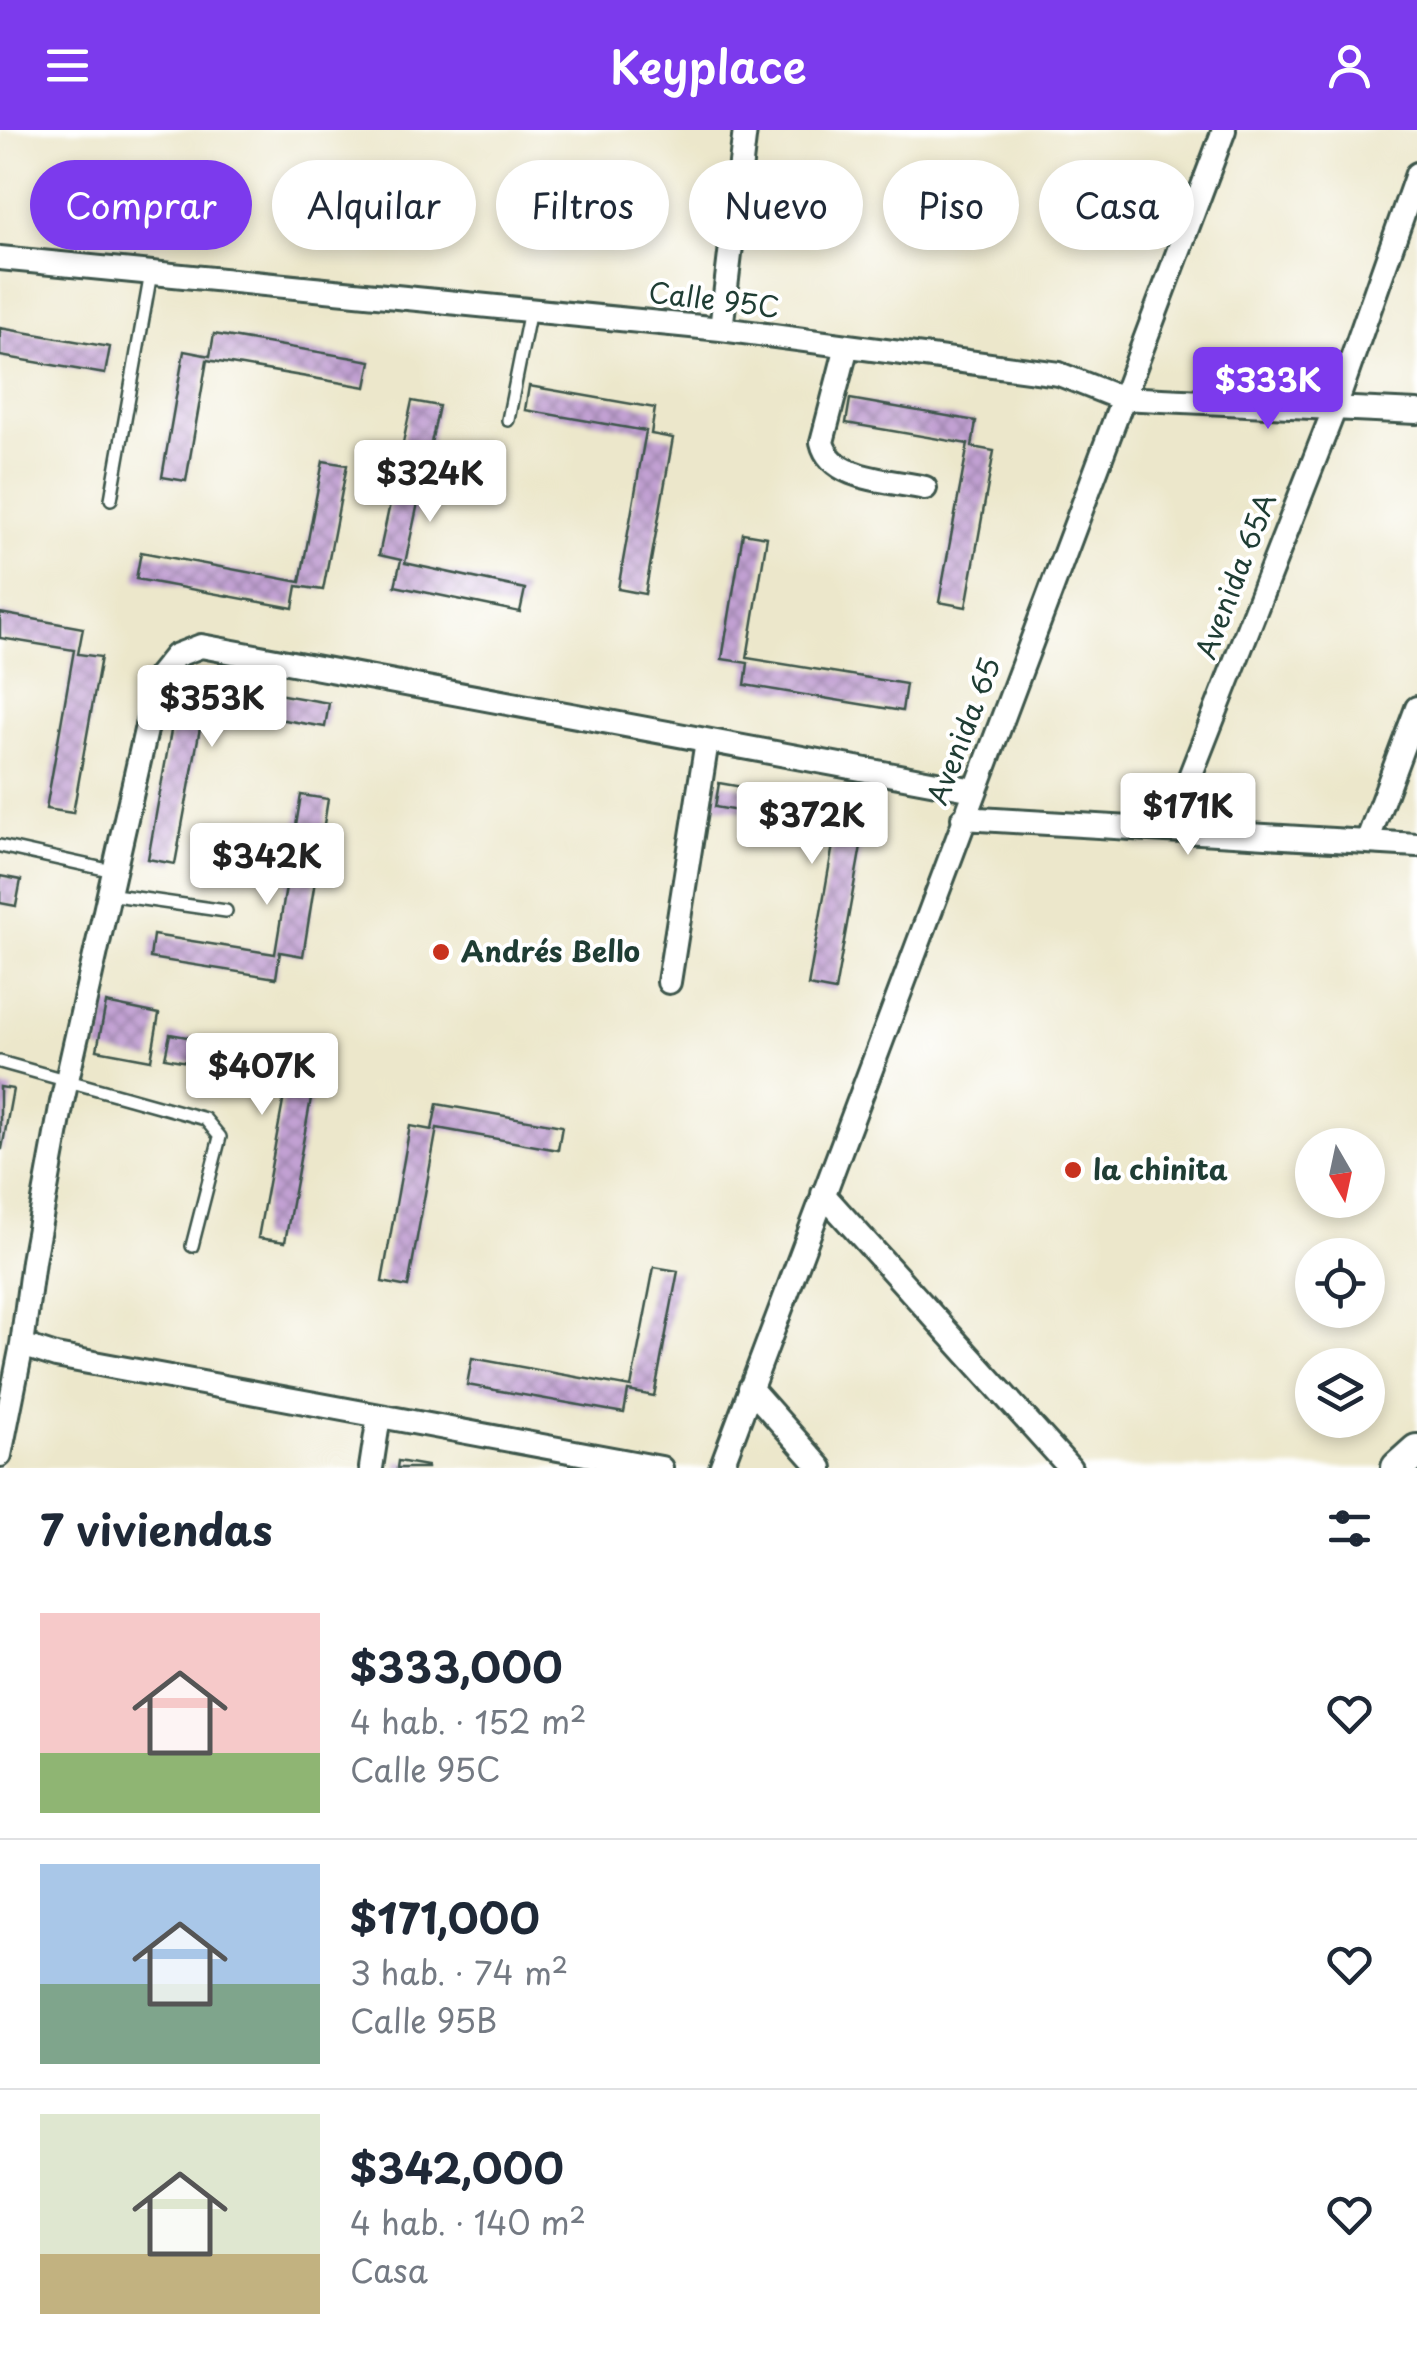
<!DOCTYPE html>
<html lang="es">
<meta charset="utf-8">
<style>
:root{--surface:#fff;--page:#f6f6f7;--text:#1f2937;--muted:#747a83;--line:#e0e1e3;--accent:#7c3aed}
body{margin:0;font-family:"Playpen Sans",sans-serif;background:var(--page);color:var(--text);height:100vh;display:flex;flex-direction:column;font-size:38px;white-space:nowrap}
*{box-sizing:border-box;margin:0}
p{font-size:32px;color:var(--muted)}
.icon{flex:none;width:55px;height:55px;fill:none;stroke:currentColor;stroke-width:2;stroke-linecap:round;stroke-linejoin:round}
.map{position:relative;height:1338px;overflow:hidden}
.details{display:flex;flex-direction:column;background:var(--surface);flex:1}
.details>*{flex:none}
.guide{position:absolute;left:30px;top:30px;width:1358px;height:90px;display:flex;gap:20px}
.needle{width:65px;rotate:171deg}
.tools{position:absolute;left:1295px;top:998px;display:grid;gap:20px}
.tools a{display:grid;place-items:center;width:90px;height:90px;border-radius:50%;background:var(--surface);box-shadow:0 5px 15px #0003;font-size:50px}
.price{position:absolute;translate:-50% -85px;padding:0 22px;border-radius:10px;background:#fff;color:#222;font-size:32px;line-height:65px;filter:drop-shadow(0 2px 5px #0008)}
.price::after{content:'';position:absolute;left:50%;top:60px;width:30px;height:22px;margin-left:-15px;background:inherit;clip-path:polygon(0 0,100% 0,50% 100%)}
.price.current{background:var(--accent);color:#fff}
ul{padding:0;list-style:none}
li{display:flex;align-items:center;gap:30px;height:250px;padding:0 40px}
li+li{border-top:2px solid var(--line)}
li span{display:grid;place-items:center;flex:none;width:280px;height:200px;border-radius:0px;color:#555}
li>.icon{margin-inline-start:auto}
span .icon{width:120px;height:120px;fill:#fffc;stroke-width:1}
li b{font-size:42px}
h2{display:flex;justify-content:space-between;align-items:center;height:120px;padding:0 40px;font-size:42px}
.tag{padding:0 35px;border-radius:45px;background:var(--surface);box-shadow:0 5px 15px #0003;font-size:35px;line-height:90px}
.tag.current{background:var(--accent);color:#fff}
header{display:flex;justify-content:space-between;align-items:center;height:130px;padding:0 40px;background:var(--accent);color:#fff;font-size:45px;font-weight:600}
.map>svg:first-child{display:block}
</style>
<header><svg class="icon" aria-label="menu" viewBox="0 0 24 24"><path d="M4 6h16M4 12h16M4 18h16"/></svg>Keyplace<svg class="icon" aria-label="person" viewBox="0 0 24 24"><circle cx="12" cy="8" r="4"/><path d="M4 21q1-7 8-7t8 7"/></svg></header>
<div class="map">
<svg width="1417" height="1338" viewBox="0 0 1417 1338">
<defs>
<pattern id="building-cross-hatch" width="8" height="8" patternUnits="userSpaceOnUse" patternTransform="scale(2.5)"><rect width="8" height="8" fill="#c2a1d3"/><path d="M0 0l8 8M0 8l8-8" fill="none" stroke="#9d84ac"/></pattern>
</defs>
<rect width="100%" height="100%" fill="#fff"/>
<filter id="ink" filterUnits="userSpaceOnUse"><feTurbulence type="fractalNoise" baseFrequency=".01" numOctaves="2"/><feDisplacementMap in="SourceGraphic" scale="20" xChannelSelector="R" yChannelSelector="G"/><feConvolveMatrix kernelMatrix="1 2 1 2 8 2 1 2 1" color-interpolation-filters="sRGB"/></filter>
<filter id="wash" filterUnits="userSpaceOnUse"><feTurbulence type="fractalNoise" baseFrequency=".0048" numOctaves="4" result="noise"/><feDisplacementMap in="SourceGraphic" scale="40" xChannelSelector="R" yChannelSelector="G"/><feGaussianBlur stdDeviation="2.25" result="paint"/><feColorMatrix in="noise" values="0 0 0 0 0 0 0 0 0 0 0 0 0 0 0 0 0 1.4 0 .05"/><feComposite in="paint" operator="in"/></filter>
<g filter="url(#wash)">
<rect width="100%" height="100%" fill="#ece7cb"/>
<g id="blocks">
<!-- building -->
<path fill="url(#building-cross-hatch)" d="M0,198L110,217L105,244L0,226Z
M214,204L371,231L366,257L207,230L186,351L162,347L184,221L210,226Z
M529,256L655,278L651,304L673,308L645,464L618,459L646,301L525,280Z
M850,269L976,291L972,317L994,321L966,477L939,472L968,314L846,293Z
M412,271L439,276L405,433L525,459L520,482L395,456L401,430L379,425Z
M323,331L347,335L323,460L297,456L293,478L136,449L141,422L300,452Z
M743,403L767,407L747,528L906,554L902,581L745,555L748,533L722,529Z
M0,483L83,498L78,524L101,527L73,683L46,679L74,520L0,508Z
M203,551L329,573L325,597L204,576L175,734L148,729L176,573L199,577Z
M719,653L845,675L840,701L863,705L835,861L808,856L836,698L715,677Z
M301,665L328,669L303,826L280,822L276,848L150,828L153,805L275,824Z
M0,746L21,750L16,776L0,773Z
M106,873L159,884L151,930L97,920Z
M170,904L296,926L291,953L313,957L285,1112L258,1108L287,950L165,928Z
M0,957L13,959L2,1019H0Z
M437,974L562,996L558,1020L437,998L408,1157L382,1152L410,996L432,1000Z
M654,1137L678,1141L654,1266L628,1261L624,1283L467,1255L472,1228L631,1257Z
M398,1331L427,1336V1338H397Z"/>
</g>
</g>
<g filter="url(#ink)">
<use href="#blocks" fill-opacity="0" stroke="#3e564b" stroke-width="2.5"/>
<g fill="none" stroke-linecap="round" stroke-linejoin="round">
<defs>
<path id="lane" d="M508,290L530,180
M111,369L151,143
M0,716L113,741
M108,764L226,781
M0,932L205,989L220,1007L192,1116"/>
<path id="street" d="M0,128L721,199L1059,244L1120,268L1417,282
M721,199L745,0
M847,216L822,312C831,351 891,350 925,358
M963,688L1417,715
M1169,700L1334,280L1417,44
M1367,712L1417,578
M669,852L707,611
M823,1064L1070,1338
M750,1258L821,1338
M0,1325L22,1215
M371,1338L379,1286
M661,1338L56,1226L22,1215L33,1131L62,972L158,547L175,526L201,516L974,660
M721,1338L1224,0"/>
<path id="secondary" d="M1398,1338L1417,1321"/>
</defs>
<!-- lane casing -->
<use href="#lane" stroke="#3e564b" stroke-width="16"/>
<!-- street casing -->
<use href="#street" stroke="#3e564b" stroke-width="28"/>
<!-- secondary casing -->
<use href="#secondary" stroke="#3e564b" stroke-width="38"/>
<!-- lane -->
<use href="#lane" stroke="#fff" stroke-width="11"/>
<!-- street -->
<use href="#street" stroke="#fff" stroke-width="22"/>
<!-- secondary -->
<use href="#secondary" stroke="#fff" stroke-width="32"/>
</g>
</g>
<!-- markers -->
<g fill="#c8321e" stroke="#fff" stroke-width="4">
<circle cx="441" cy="822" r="10"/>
<circle cx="1073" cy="1040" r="10"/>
</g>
<g text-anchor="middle" stroke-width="8" stroke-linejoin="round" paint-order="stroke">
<!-- street labels -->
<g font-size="28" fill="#1f3d34" stroke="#fff">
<text transform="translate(714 170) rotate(7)" y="10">Calle 95C</text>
<text transform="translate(1236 446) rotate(-69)" y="10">Avenida 65A</text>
<text transform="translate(964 601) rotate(-69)" y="10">Avenida 65</text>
</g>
<!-- poi labels -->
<g font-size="28" font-weight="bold" fill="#1f3d34" stroke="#fff" text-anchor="start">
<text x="461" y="832">Andrés Bello</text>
<text x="1093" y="1050">la chinita</text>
</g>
</g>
</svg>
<div class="tools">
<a><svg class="needle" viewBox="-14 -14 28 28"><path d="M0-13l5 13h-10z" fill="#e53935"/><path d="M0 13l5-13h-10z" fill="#747a83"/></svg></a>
<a><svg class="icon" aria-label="locate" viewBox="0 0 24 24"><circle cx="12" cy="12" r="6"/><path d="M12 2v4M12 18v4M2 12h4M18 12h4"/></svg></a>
<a><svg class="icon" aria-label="layers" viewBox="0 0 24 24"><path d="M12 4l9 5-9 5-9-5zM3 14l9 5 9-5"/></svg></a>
</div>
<b class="price current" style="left:1268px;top:302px">$333K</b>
<b class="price" style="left:430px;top:395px">$324K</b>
<b class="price" style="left:212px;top:620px">$353K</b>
<b class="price" style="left:1188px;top:728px">$171K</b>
<b class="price" style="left:812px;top:737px">$372K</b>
<b class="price" style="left:267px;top:778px">$342K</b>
<b class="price" style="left:262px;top:988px">$407K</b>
<div class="guide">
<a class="tag current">Comprar</a>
<a class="tag">Alquilar</a>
<a class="tag">Filtros</a>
<a class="tag">Nuevo</a>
<a class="tag">Piso</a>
<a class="tag">Casa</a>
</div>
</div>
<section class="details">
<h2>7 viviendas<svg class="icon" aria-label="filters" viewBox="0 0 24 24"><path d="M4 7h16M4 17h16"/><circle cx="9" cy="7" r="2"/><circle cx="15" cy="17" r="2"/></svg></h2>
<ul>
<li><span style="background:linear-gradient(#f6c9c9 70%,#8fb573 0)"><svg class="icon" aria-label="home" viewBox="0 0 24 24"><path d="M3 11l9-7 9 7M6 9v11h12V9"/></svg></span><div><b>$333,000</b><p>4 hab. · 152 m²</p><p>Calle 95C</p></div><svg class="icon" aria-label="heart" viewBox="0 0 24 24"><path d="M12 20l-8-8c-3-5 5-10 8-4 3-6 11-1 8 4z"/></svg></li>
<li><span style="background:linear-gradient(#a9c7e8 60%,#7fa58c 0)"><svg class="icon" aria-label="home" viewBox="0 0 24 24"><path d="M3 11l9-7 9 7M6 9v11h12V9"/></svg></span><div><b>$171,000</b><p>3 hab. · 74 m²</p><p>Calle 95B</p></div><svg class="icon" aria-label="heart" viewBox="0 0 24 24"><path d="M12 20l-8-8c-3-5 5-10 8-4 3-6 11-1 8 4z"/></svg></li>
<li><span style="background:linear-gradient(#dfe7d0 70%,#c2b280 0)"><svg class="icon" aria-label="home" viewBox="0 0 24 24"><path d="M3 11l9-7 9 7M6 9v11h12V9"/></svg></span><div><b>$342,000</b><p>4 hab. · 140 m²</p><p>Casa</p></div><svg class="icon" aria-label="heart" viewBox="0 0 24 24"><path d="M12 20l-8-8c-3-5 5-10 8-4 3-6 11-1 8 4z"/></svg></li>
</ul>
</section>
